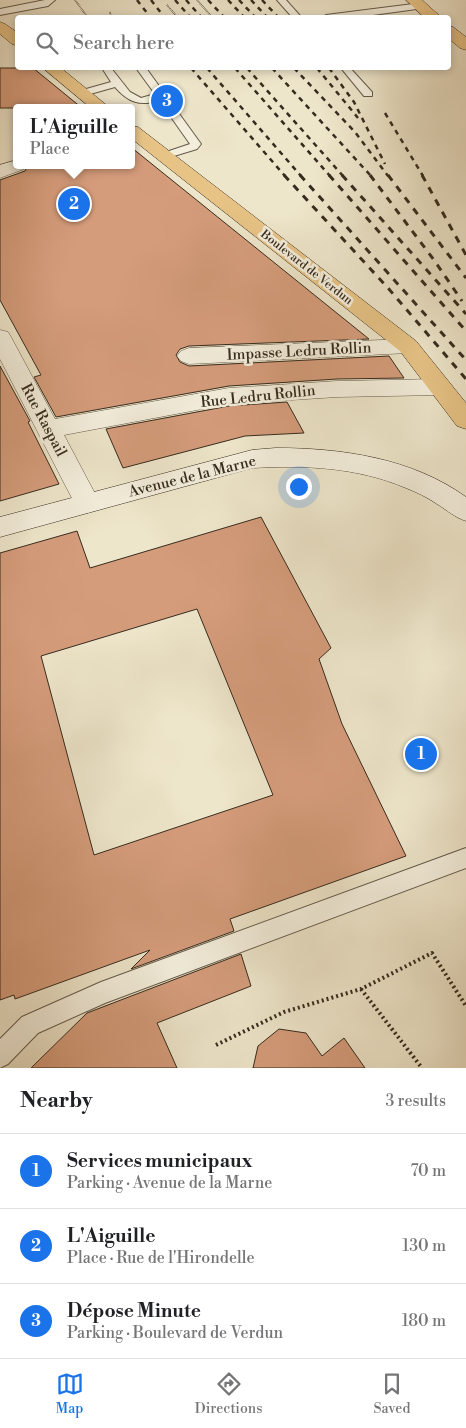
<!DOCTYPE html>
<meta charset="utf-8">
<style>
:root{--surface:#fff;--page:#f2f2f2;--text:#202124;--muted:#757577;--line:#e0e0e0;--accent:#1a73e8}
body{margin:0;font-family:"Libre Bodoni",serif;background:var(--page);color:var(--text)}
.you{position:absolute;left:298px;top:486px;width:18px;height:18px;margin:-12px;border:4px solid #fff;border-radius:50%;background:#1a73e8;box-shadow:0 0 0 8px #1a73e833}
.badge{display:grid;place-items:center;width:32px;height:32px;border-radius:50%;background:var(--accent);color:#fff;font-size:16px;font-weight:700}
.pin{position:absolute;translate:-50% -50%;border:2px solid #fff;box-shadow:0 1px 5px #0006}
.popup{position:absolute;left:13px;top:104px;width:122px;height:65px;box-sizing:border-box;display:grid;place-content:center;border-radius:5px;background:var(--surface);filter:drop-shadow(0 1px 4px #0005);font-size:16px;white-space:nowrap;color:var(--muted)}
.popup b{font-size:19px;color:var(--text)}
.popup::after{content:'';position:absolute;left:50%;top:100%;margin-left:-10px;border:10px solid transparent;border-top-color:var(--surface)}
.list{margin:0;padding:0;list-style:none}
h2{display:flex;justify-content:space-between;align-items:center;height:65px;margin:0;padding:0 20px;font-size:21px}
h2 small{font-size:16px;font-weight:400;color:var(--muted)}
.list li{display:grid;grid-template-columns:32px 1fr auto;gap:15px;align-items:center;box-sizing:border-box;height:75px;padding:0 20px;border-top:1px solid var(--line)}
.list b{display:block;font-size:19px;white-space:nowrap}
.list p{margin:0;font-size:16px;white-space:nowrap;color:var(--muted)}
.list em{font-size:16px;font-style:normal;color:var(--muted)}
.icon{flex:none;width:28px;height:28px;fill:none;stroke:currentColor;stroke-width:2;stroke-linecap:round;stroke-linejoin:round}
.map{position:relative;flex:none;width:466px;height:1068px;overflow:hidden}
.search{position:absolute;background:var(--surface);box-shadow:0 2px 8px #0003;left:15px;right:15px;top:15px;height:55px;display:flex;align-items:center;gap:12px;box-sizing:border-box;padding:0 18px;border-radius:5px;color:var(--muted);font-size:19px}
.sheet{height:290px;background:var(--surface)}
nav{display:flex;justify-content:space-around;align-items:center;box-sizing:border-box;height:70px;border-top:1px solid var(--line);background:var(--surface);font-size:14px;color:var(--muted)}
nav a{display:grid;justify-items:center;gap:2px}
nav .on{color:var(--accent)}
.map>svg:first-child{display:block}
</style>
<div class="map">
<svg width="466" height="1068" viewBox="0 0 466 1068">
<rect width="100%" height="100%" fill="#eee6cb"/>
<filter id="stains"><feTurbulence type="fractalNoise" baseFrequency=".004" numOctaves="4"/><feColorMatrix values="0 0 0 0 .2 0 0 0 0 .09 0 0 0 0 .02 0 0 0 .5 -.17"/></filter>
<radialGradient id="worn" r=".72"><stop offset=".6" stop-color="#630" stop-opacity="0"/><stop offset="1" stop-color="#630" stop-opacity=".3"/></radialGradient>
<!-- building -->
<g fill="#d59c7b" stroke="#362b1e" fill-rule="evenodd">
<path d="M0,68H33L82,108H0Z"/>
<path d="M132,148L369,339L189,346L180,349L176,355L180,362L189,366L389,356L404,378L337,379L229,386L56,417L34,377L41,375L0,300V180L25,171L28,165H132Z"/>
<path d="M0,366L30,421L28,422L59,484L0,501Z"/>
<path d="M287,402L304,433L245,436L123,468L106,429L229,406Z"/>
<path d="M261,517L331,648L319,659L342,724L406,856L230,919L234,931L131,969L150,950L15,999L14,995L0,1000V553L77,531L90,568ZM197,609L273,795L94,855L41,656Z"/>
<path d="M241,954L251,986L157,1023L177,1068H31L87,1013Z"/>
<path d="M279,1029L306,1033L322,1056L344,1038L365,1068H253L258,1046Z"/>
</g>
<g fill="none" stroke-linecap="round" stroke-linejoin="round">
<defs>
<g id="service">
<path d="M45,0H55L48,6L0,15V9Z"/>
<path d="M277,0H286L302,18H293Z"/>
<path d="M421,3L425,6L424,8L351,18H322L326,15Z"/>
<path d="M102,68H111L130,92L141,98L155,94L136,68H146L201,144L197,149L164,159L160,158L159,156L160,154L190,144L159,100C140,107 128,102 115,87L83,96L79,95V91L111,82Z"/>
<path d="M341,68H350L372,92V96H364Z"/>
<path d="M466,848V868L105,1003L38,1033L8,1064L0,1068V1039L22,1017L101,982Z"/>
</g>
<g id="minor">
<path d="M17,160V165H26L24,169L0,178V165Z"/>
<path d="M0,330L8,332L11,337L55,419L229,388L337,381L439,379L447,381L451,387L447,393L439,395L337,397L229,404L64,435L100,503L96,510L87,513L78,510L0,359Z"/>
<path d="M408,339L416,341L419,346L416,351L408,353L189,364L181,361L177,356L181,351L189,348Z"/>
</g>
<path id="secondary" d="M276,448C341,448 412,458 466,497V521C454,517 447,510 437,504C427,497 416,492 406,488C357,467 304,465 252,468L0,537V517L252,450Z"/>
<g id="primary">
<path d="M406,0H422L442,18H425Z"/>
<path d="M0,22L5,24L18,33V46L12,44L0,34Z"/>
<path d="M448,26L453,27L466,37V50L460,48L448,38Z"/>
<path d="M43,68H61L110,108H91Z"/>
<path d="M132,126L138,127L416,341L466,403V429L457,426L400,351L132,139Z"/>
</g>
</defs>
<!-- service casing -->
<use href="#service" stroke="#645a49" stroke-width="2"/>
<!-- minor casing -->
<use href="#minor" stroke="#645a49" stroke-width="1"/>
<!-- secondary casing -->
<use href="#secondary" stroke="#362b1e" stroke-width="1"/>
<!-- primary casing -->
<use href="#primary" stroke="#362b1e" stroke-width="1"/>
<!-- path-far1 -->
<g stroke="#362b1e" stroke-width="2" stroke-dasharray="0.5 1" stroke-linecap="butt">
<path d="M75,0L88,18"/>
<path d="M197,0L213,18"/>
<path d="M167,5L178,18"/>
<path d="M110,12L111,18"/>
</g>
<!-- path -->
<g stroke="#362b1e" stroke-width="4" stroke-dasharray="2 3" stroke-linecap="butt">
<path d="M361,989L422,1068"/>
<path d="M216,1045L284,1012L361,989L432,953L466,1006"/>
</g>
<!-- service -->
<use href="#service" fill="#f4efdd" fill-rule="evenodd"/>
<!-- minor -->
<use href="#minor" fill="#f4efdd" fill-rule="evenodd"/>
<!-- secondary -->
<use href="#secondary" fill="#f4efdd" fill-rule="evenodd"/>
<!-- primary -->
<use href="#primary" fill="#e7c386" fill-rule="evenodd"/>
<!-- rail-far1 -->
<g stroke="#362b1e" stroke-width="2.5" stroke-dasharray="5 5" stroke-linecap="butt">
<path d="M137,0L151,18"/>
<path d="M151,0L165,18"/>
<path d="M175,0L191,18"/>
<path d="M186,0L202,18"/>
<path d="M208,0L225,18"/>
<path d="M228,0L245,18"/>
<path d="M239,0L256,18"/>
<path d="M251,0L268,18"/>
<path d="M262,0L279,18"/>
<path d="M191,68L285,176"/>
<path d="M207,68L301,176"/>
<path d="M235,68L330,176"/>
<path d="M247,68L343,176"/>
<path d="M272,68L371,176"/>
<path d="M294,68L355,132L388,176"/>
<path d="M317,68L358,118"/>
<path d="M329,68L354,102L385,164"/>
<path d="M385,113L423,176"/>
</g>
<!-- rail -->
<g stroke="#362b1e" stroke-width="3" stroke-dasharray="7 7" stroke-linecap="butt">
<path d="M284,175L388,288L466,379"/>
<path d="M300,175L466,360"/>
<path d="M329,175L466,331"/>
<path d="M342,175L466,314"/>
<path d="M370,175L434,260L462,301"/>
<path d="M388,175L466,278"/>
<path d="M422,175L466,255"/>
</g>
</g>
<g text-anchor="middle" stroke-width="5" stroke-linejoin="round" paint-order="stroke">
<!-- far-street labels -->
<g font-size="12" fill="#362b1e" stroke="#f4efdd">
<text transform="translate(307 267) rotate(38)" y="4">Boulevard de Verdun</text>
</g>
<!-- street labels -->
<g font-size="15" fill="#362b1e" stroke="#f4efdd">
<text transform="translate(299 351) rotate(-3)" y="5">Impasse Ledru Rollin</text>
<text transform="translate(258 396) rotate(-6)" y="5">Rue Ledru Rollin</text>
<text transform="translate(44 420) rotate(62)" y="5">Rue Raspail</text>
<text transform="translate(192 476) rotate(-14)" y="5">Avenue de la Marne</text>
</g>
</g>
<rect width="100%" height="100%" filter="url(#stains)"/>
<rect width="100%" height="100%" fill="url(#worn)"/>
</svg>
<div class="you"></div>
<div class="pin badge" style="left:421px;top:754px">1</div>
<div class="pin badge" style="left:74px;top:204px">2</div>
<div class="popup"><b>L'Aiguille</b>Place</div>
<div class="pin badge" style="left:167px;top:101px">3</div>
<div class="search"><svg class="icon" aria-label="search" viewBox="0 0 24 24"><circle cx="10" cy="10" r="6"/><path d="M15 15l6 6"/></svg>Search here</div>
</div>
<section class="sheet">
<h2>Nearby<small>3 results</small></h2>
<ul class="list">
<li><span class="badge">1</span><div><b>Services municipaux</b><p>Parking · Avenue de la Marne</p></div><em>70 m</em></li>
<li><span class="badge">2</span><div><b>L'Aiguille</b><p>Place · Rue de l'Hirondelle</p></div><em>130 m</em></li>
<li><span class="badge">3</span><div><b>Dépose Minute</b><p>Parking · Boulevard de Verdun</p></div><em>180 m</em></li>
</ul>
</section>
<nav>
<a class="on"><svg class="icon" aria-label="map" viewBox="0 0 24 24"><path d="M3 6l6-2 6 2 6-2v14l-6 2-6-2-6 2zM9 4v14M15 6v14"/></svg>Map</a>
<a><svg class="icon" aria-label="directions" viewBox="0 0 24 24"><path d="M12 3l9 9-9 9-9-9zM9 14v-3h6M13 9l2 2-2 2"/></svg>Directions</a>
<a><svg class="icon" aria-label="saved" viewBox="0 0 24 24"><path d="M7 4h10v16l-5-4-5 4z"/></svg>Saved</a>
</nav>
